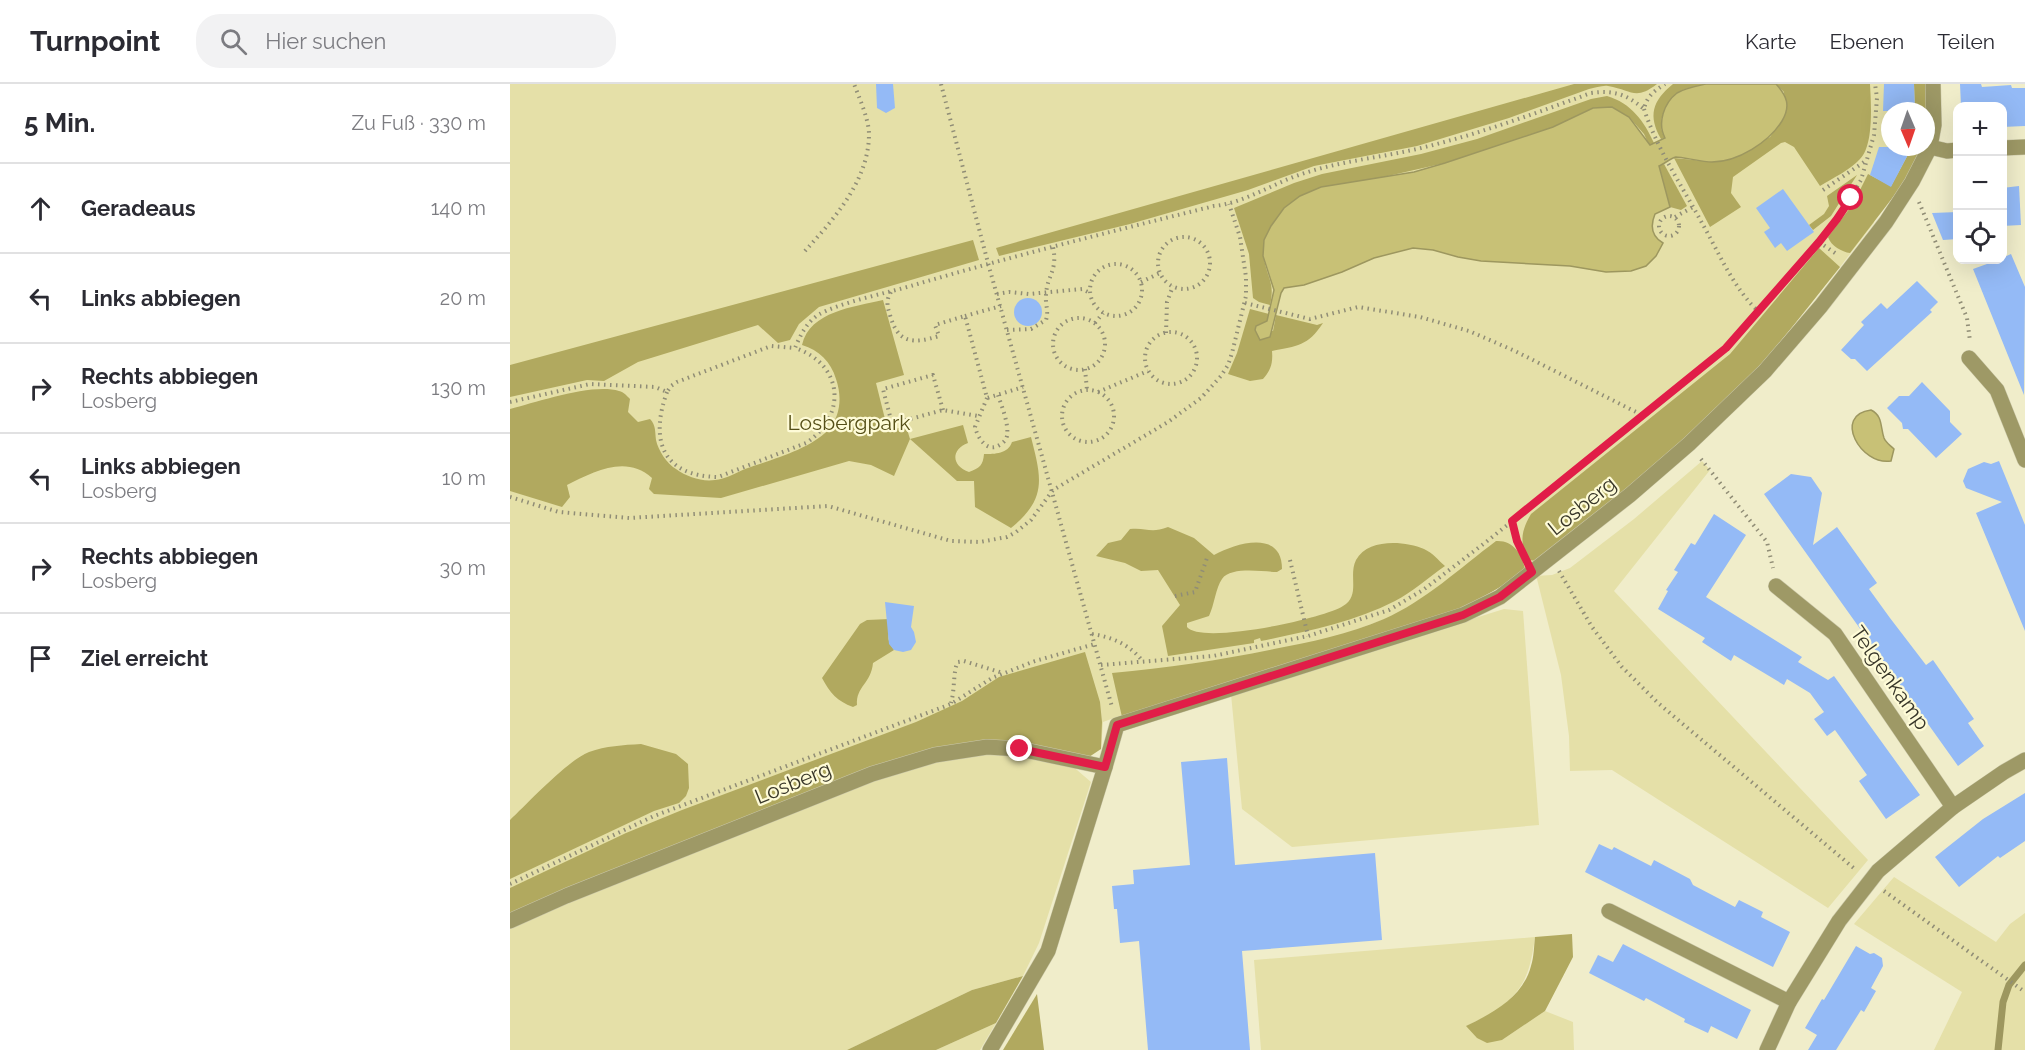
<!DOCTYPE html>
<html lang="de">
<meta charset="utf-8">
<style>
:root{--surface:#fff;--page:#f2f2f3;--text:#2b2b33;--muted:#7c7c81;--line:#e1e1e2}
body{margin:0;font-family:Raleway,sans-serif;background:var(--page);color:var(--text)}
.controls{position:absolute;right:18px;top:18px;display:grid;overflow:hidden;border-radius:12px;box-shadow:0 6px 24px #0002}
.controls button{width:54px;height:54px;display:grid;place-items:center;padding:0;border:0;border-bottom:2px solid var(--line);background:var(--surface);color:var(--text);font:30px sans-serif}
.compass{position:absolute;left:1371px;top:18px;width:54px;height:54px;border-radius:50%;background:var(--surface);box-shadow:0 6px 24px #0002;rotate:178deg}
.stop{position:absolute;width:18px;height:18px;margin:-14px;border:4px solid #e11d48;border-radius:50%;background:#fff}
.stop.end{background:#e11d48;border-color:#fff;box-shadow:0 2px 6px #0008}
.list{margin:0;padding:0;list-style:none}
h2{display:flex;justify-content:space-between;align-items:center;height:78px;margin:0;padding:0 24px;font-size:26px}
h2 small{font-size:20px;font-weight:400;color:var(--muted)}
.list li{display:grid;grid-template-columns:39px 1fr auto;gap:18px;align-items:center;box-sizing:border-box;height:90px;padding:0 24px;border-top:2px solid var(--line)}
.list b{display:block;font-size:22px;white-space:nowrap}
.list p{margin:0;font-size:20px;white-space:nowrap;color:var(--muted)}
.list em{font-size:20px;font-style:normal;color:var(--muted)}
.icon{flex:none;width:33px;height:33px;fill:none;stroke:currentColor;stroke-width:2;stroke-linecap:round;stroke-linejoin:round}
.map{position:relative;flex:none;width:1515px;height:966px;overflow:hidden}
header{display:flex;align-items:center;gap:36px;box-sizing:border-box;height:84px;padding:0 30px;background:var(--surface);border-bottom:2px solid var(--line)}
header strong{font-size:28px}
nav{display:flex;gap:33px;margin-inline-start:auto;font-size:21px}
.search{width:420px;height:54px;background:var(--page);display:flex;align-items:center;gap:15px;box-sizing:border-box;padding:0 21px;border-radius:24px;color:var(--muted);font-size:22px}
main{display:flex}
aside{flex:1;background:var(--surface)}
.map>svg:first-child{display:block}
</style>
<header>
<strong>Turnpoint</strong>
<div class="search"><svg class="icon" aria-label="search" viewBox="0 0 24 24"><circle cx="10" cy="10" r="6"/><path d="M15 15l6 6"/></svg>Hier suchen</div>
<nav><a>Karte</a><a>Ebenen</a><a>Teilen</a></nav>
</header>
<main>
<aside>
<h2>5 Min.<small>Zu Fuß · 330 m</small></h2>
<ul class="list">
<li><svg class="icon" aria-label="ahead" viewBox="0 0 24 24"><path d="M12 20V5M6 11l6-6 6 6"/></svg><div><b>Geradeaus</b></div><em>140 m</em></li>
<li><svg class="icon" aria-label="left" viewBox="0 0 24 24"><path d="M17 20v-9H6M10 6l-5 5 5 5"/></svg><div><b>Links abbiegen</b></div><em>20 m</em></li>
<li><svg class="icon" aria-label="right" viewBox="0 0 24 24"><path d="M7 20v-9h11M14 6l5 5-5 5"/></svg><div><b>Rechts abbiegen</b><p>Losberg</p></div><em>130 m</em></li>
<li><svg class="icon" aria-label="left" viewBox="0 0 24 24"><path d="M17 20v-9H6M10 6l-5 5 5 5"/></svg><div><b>Links abbiegen</b><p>Losberg</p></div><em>10 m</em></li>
<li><svg class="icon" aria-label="right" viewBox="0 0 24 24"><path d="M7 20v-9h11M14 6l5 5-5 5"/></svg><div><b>Rechts abbiegen</b><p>Losberg</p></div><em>30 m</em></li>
<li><svg class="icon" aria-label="arrive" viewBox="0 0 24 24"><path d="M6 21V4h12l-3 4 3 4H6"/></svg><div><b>Ziel erreicht</b></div></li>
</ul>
</aside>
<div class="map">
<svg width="1515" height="966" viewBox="0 0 1515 966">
<rect width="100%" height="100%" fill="#f0edca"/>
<!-- green -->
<g fill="#e5e0a8">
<path d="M0,0H1417L1416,27H1380V63L1364,139L1330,183L1274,252L1020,482L593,638L591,665L422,666L0,831Z"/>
<path d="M1192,377L1200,386L1104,507L1358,776L1318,824L1102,686L1060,687L1059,652L1051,591L1027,495L1025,492L1042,491L1060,484L1124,435Z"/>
<path d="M994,525L1013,527L1029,741L782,763L732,725L721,610Z"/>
<path d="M477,668L508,670L560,680L581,698L529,859L513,892L462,906L337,966H0V844L58,818L362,696L429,675Z"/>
<path d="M1384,793L1486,858L1500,840L1515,829V966H1424L1452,908L1344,840Z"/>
<path d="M1025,853C1020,890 1014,908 982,929C974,934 965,937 957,942L992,956L1035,927L1063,938L1064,966H751L744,876Z"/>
<path d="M486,939L470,966H426Z"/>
</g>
<!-- forest -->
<g fill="#b1a95f">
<path d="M1064,0H1147C1125,17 1122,6 1098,2C1093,1 1085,4 1079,5L999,34L907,62L804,82L738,106L620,140L489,172L486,164Z"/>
<path d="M1163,0H1196C1173,5 1140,26 1155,54L1151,55C1138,32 1142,17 1163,0Z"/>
<path d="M1266,0H1360C1361,19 1364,61 1350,75C1340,86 1323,94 1310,102L1284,63L1275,58L1271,59L1223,93L1221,109L1231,123L1200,143L1164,74L1204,78L1260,53L1275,31L1274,8Z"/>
<path d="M1404,0H1417L1419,13L1416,52V27H1405Z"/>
<path d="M1097,12C1121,19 1134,37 1144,59L1139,61L1134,50L1119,33L1102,23L1083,24L1043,43L935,79L790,112C771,127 749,148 754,175C758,196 765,199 760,221L749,218L743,214L739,170L724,124L784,99L812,90L911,70L967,55L1081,15Z"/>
<path d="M1402,63H1413L1390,104L1340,169C1332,168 1321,162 1318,153L1343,120L1358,90L1381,102Z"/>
<path d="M1154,80L1177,122L1171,126L1160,123L1149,82Z"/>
<path d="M1347,91L1321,132L1303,146L1299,141L1314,130L1319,122L1317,112Z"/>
<path d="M463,156L469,176L309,223L289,240L280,256L268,259L248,241L128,278L94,297L77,296L0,313V281Z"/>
<path d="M1309,164L1330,183C1300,220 1272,258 1240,292C1174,360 1100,419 1026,477L1019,476C1009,459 1011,447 1021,430L1220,270Z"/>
<path d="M373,216L394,291L366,299L378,347L396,342L400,355L453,341L458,359C440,366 442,382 459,388C470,384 473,381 474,370C485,370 498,370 502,358L521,353C531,393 538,414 501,444L465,423L464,397H447L400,355L384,392L361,381L339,377L211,414L144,410L139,405L142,394C116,370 83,388 57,401L60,413L52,423L0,407V325C28,318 82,299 109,307C114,308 117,312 120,315L118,328L128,338L140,335C146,341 145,348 146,356C148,366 157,380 166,385C177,393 192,398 205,396C215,395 226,389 235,385C260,376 299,366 318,346C331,332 332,312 326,295C321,278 309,266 292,261C300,227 344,223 373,216Z"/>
<path d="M740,225L759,230L757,237L746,242L745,246L763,247L766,231L807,241L813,239C798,262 787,262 762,267C763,279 761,286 753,295L740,297L718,290L727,269Z"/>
<path d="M658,443L684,454L704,471C726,459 772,445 772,485L767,488C754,488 721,482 712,495C706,503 704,522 699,532L677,539V543C691,561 813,535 833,522C851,511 838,492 846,476C858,454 895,457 914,465C923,469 928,476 935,482C918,494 902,508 885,517C844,538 795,548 751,557L750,554L744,556V559L658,572L652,542L670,521L648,486L631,487L615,479L586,472L598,459L611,456L620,445C636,443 640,450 658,443Z"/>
<path d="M986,457C1003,456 1012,470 1015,485L992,502L950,526L612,633L602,589C657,584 710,576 764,565C801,558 839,550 874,535C915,517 950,484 986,457Z"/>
<path d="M380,535L382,543C376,552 378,558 384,566L363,579C361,600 346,602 347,621L343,623C327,617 320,609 312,594L350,540L357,536Z"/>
<path d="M575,568L590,618L592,638L591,665L579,673L422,666L0,831V804L116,749L172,726L406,638L452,617L489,593Z"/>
<path d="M131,660L166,670L178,680L179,704L176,712L169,719L144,727L0,795V736C18,719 58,676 79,668C96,662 113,661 131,660Z"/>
<path d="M1062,850L1063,873L1035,927L992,956L977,959L967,954L956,942C983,929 1013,913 1021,882C1024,873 1024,862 1025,853Z"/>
<path d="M513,892L486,939L426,966H337L462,906Z"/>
<path d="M527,910L534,966H493Z"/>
</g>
<!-- water -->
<g fill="#c8c176" stroke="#9d975f" stroke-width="1.5">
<path d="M1196,0H1266C1277,12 1281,22 1272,37C1259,58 1228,78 1202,78C1193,78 1172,73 1166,73C1161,74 1154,80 1149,82L1160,123L1145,130C1140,142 1141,152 1153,159L1146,172L1136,182L1121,187L1096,188L1060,182L971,177L948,173L923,166L903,164L864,174L832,188L794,201L774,204L771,209L760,253L750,256L745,246L746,242L757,237L764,206L753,172L754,156L761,142L774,124L790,112L811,103L904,88L935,79L1043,43L1083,24L1102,23L1119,33L1140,61L1155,54C1147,39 1154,19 1167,9C1175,4 1187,2 1196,0Z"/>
<path d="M1361,326C1373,332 1370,342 1374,354C1376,359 1380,361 1384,365L1381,377C1351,382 1322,331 1361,326Z"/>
</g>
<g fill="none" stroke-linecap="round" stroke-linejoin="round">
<!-- stream -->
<path stroke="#9d975f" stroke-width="7" d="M1488,966L1493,918L1499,901L1515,881"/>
</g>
<!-- building -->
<g fill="#94baf6">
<path d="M366,0H383L385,24L376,29L367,24Z"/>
<path d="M1374,0H1404L1405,27H1373Z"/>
<path d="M1450,0H1471L1472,3L1501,1L1502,4H1515V42L1492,43V22H1451Z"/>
<path d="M1369,63H1402L1381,103L1360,91Z"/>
<path d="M1509,102L1511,141L1492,142V104Z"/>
<path d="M1273,105L1304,148L1277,167L1271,159L1265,164L1254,148L1260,144L1246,124Z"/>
<path d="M1448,128V155L1433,156L1422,129Z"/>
<path d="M1501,170L1515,203L1514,311L1463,185L1488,176H1492V174Z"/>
<path d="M1407,197L1428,218L1420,226L1422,228L1357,287L1345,275H1341L1331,266L1354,241L1351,238L1371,219L1377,225Z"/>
<circle cx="518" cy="228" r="14"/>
<path d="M1412,298L1440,327V338L1452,350L1426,374L1398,345H1393L1392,339L1377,324L1389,312H1399Z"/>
<path d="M1489,377L1515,441V547L1466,429L1492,418L1456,404L1453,397L1458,385L1474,378L1481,380Z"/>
<path d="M1281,390L1301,393L1312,409L1303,461L1327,443L1367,499L1359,505L1380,534L1416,581L1423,576L1464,635L1458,639L1474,662L1448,682L1254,410Z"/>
<path d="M1204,430L1236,451L1196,513L1292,573L1288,578L1318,596L1324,592L1410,711L1376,735L1349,697L1357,691L1325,646L1317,652L1304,635L1314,628L1300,609L1277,595L1274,601L1224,571L1221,577L1192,558L1195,554L1148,525L1158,507L1156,506L1168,488L1164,486L1181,459L1185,461Z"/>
<path d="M375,518L404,522L401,543L404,548L406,558L401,566L393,568L384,566L379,560Z"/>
<path d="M717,674L725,781L865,769L872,856L732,867L740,966H638L629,857L610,859L607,825H604L602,802L624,800L623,786L680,781L671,678Z"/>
<path d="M1515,709V757L1490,774L1488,772L1449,803L1425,773L1473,735Z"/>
<path d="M1089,760L1102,766L1104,763L1141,782L1144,776L1180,795L1183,801L1225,823L1229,816L1253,828L1251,833L1280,848L1263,883L1075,788Z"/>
<path d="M1113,860L1241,926L1227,955L1201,942L1198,949L1174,938L1175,935L1136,914L1134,917L1079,889L1088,871L1103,878Z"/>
<path d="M1346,862L1360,870L1364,869L1372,874L1373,882L1361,904L1366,907L1354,928L1351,926L1326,966H1298L1307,951L1295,944L1312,915L1314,916Z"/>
</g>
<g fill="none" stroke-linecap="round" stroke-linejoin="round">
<defs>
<g id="minor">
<path d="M1420,63L1437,67L1448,66"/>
<path d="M1492,64L1515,63"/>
<path d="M1459,274L1487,306L1515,376"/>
<path d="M1266,502L1325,550L1443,723"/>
<path d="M595,683L607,641L953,531L990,513L1120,411L1179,360L1255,287L1311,222L1376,138L1402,98L1420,63L1424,41L1423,0"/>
<path d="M1099,827L1279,918"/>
<path d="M0,837L56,812L362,690L425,671L477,663L510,665L595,683L538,867L480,966"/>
<path d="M1257,966L1279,918L1329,837L1368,787L1443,723L1494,688L1515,676"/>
</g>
</defs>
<!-- minor casing -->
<use href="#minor" stroke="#cbc8aa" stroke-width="16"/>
<!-- path -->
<g stroke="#908d76" stroke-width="4" stroke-dasharray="1.5 4.5" stroke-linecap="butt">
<path d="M431,0L478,179L602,623"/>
<path d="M1134,25C1147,65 1172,102 1192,139C1209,169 1224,205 1249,228"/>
<path d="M1313,106L1357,76"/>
<path d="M1409,118L1457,234L1460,257"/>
<circle cx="1159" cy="142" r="10"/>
<path d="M1165,133L1183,123"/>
<circle cx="674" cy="179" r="26"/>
<path d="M1309,158L1328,171"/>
<path d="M295,167C324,135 359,96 359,50C359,36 349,13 344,0"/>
<circle cx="606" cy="206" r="26"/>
<path d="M631,198L650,189"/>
<path d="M381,208C376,216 377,222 380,231C388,260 403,260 429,252L425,241L455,232L477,314L513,303"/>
<path d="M487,210L499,208L519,210L572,205L580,209"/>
<path d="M735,219L800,235L848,223L910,233L959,247L1005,267L1134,332"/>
<path d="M455,232L491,222"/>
<circle cx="569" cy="260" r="26"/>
<path d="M585,239L593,229"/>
<path d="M497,246L521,245L536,236C539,227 535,220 536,211C537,191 548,187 543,163"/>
<circle cx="661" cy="274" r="26"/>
<path d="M656,249L657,218L663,202"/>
<path d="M575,285L577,306"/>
<circle cx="578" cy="332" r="26"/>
<path d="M157,308C140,355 151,392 208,393L296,359C338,331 333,280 285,264"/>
<path d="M588,308L638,287"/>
<path d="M477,314L465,343C468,355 478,370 491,360C494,358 496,356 497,352C499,340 492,323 488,311"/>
<path d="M0,318L80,300L145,303L157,308L161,302L167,298L261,262L285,264C290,252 296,239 308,231C330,218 378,209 404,201C503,172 603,147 704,122C736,119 766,97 798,88C836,76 876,73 915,63C972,49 1026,29 1081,9C1104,6 1116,10 1134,25C1137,12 1144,7 1155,0"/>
<path d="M433,326L423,291L373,305L382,340L433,326L468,332"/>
<path d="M1191,375L1257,458L1263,484"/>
<path d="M0,413L49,428L119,434L318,422L441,457L470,458L497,453L506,448L521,436L543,406L658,338L691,314L711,292L718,281L722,269L736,212V193L730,153L719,120"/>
<path d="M1003,437L1007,457L1014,472"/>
<path d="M780,476L798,552"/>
<path d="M1049,487L1082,543L1112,583L1148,619L1346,786"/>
<path d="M665,512L685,508L697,474"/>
<path d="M582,550C602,553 621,561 633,578"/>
<path d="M591,581L703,572L798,552L879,526L913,506L976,458L1134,332L1216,265L1235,245L1327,136L1351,96L1364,51L1367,14L1365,0"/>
<path d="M441,619C445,606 443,585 448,578L454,577L493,589"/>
<path d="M0,800L144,732L441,620L482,594L525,577L585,560"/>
<path d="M1374,807L1515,908"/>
</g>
<!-- minor -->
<use href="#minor" stroke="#9e9966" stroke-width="15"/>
</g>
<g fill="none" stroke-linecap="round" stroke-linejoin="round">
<!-- route -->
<path stroke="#e11d48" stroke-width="8" d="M510,665L595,683L607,641L953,531L990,513L1022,488L1007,457L1002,437L1216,264L1309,158L1327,135L1341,114"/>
</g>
<g text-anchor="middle" stroke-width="4.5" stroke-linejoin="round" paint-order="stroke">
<!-- park labels -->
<g font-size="21" fill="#554f17" stroke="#fefbd7">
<text x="339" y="346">Losbergpark</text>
</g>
<!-- street labels -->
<g font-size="21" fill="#383629" stroke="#fefbd7">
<text transform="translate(1072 422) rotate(-39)" y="7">Losberg</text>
<text transform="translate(1380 594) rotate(55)" y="7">Telgenkamp</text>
<text transform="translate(283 699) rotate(-22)" y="7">Losberg</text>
</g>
</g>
</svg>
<div class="controls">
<button>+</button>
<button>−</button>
<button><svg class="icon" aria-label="locate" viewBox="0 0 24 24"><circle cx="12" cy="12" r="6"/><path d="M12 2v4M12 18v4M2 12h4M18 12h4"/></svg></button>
</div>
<svg class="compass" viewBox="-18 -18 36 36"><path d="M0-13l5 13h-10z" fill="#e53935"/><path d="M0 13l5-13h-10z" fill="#7c7c81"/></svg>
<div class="stop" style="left:1341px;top:114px"></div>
<div class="stop end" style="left:510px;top:665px"></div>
</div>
</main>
